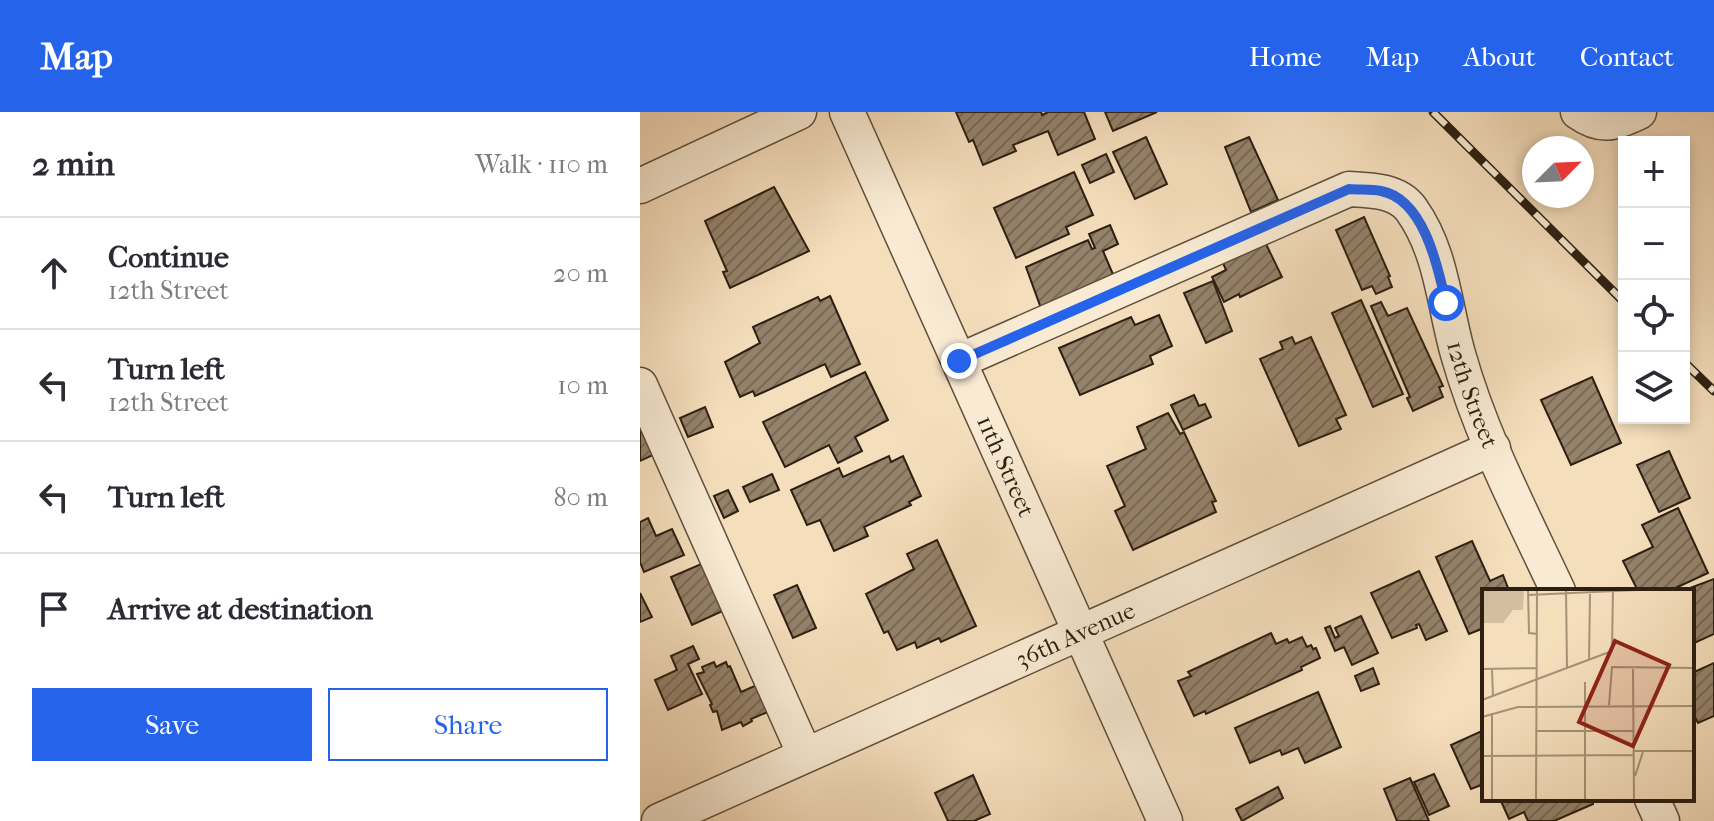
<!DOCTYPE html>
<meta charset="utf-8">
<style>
:root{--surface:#fff;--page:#f2f2f3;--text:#2b2b33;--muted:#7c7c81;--line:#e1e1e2;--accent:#2563eb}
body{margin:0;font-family:"IM FELL French Canon",serif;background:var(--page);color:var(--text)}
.controls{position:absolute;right:24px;top:24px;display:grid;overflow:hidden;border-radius:0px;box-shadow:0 4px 12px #0003}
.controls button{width:72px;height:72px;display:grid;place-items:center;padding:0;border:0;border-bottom:2px solid var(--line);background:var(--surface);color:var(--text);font:40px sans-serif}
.compass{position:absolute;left:882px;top:24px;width:72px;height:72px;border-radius:50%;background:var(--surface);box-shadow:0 4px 12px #0003;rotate:66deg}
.stop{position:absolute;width:24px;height:24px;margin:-18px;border:6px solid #2563eb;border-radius:50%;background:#fff}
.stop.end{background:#2563eb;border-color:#fff;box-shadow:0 2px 8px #0008}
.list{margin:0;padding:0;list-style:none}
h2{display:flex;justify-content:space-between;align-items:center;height:104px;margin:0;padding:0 32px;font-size:34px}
h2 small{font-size:26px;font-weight:400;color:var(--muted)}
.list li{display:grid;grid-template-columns:52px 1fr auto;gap:24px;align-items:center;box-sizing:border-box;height:112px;padding:0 32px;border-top:2px solid var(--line)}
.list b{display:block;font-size:30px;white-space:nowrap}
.list p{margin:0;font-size:26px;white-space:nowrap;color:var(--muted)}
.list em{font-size:26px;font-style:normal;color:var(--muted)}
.actions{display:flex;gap:16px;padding:24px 32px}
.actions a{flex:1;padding:18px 0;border:2px solid var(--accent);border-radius:0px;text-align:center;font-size:28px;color:var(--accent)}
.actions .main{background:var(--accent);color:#fff}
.icon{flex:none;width:44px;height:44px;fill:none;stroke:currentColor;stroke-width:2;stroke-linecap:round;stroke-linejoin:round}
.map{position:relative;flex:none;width:1074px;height:709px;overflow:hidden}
header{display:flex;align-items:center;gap:48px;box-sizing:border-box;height:112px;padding:0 40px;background:var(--accent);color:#fff}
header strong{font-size:38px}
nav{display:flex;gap:44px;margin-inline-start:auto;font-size:28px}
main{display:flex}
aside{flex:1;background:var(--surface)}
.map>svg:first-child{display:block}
</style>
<header>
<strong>Map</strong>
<nav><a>Home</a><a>Map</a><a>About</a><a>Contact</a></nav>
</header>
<main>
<aside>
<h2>2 min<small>Walk · 110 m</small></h2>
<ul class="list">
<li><svg class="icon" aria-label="ahead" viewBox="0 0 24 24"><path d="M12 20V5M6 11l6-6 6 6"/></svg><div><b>Continue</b><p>12th Street</p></div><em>20 m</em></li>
<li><svg class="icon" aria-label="left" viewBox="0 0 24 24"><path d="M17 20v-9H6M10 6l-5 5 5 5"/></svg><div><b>Turn left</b><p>12th Street</p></div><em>10 m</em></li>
<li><svg class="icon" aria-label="left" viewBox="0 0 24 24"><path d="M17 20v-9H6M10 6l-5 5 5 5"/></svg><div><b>Turn left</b></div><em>80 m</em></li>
<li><svg class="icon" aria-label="arrive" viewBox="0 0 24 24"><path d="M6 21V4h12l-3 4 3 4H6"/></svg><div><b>Arrive at destination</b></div></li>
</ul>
<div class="actions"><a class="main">Save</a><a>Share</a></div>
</aside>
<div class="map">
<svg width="1074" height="709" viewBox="0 0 1074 709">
<defs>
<pattern id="building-hatch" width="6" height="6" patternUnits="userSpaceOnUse" patternTransform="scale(2)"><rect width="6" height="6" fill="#95826a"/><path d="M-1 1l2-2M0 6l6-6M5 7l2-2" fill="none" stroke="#7a6a56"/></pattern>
</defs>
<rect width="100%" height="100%" fill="#f5debc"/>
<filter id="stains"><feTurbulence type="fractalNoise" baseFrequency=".0025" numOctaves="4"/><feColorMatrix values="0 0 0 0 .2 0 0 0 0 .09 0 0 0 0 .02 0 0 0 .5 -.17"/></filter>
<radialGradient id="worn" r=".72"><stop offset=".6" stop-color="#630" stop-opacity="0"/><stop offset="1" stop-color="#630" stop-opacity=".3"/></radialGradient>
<!-- building -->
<g fill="url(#building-hatch)" stroke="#2d1f11" stroke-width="2">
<path d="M316,0H401L402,3L408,0H444L455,27L418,43L408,19L373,33L376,39L343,53L333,28L329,30Z"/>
<path d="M465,0H517L473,19Z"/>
<path d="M506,25L527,72L495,87L473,40Z"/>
<path d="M609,25L638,88L611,100L585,35Z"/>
<path d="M466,42L474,60L450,71L442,53Z"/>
<path d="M434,60L453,103L426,115L429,122L376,146L354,96Z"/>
<path d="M134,75L169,139L90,176L83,160L87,159L65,109Z"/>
<path d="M724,105L750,164L748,165L752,175L736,182L732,174L722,178L696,118Z"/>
<path d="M470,113L478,132L463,139L475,167L402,199L386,155L448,128L452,137L455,136L449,122Z"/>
<path d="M625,130L642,165L600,185L599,182L584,190L572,165L586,158L583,151Z"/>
<path d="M573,169L592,219L566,231L544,181Z"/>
<path d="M190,184L220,252L191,265L185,252L115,284L113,279L100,285L85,250L120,231L113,215L178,185L180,189Z"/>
<path d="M721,188L763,282L733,295L692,201Z"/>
<path d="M741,190L748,204L767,196L803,274L799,275L803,285L773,299L767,286L770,285L731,194Z"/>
<path d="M519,203L532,234L510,244L513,252L440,283L419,236L491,205L495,213Z"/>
<path d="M652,225L655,232L671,225L706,303L696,307L701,317L659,334L620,247L643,237L640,230Z"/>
<path d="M225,260L248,308L215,325L222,339L198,351L189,333L145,355L123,310Z"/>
<path d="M952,265L981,331L931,353L901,288Z"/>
<path d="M554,283L559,294L565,292L571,305L543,318L531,293Z"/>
<path d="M65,295L73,315L48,325L40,306Z"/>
<path d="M528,301L540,322L544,320L576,389L572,390L576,400L493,438L475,399L485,394L467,354L506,337L497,315Z"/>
<path d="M0,314L15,342L0,349Z"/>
<path d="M1029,339L1050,386L1019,400L997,353Z"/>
<path d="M249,344L251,350L263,344L281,384L269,390L271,393L224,415L228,424L194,439L180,408L167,413L151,378L199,356L203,365Z"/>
<path d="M132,362L139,378L110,390L103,375Z"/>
<path d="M88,378L98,399L84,406L74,384Z"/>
<path d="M1038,396L1068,461L1029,479H998L983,449L1013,435L1002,413Z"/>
<path d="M8,406L16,424L32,417L44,443L4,460L0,450V410Z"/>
<path d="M297,428L336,514L301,530L299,526L277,536L275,530L257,538L248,519L244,521L226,482L274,457L267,442Z"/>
<path d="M832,429L850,469L863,463L868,476L865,479H844V516L829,522L796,445Z"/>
<path d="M66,450L87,497L52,513L31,465Z"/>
<path d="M779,459L807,519L786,528L779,512L776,513L777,516L752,526L731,481Z"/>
<path d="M1074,467V522L1052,532V479H1042Z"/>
<path d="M157,473L176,516L153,526L134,483Z"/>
<path d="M0,481L12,505L0,510Z"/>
<path d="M721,504L738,541L712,553L704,535L695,539L685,516L690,514L695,526L699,524L695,516Z"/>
<path d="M631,521L636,532L647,527L649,531L662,525L667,535L671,533L673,537L676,536L680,546L661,555L662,558L566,602L565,599L554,604L538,569L551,564L548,560Z"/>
<path d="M53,534L59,547L48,552L62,582L28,598L15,568L37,558L31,544Z"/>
<path d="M74,550L76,555L86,550L88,555L90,554L101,580L117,573L130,599L111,607L112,609L103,614L101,610L82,618L77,599L73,600L70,593L72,592L57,562L64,560L62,555Z"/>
<path d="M1074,551V604L1058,611L1052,599V561Z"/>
<path d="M733,556L739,572L721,579L715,564Z"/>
<path d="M678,580L701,635L665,651L658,636L642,643L640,638L610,651L595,616Z"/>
<path d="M844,618V672L831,677L811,633Z"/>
<path d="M794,662L809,694L789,703L774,670Z"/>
<path d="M333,663L350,702L334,709H308L295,681Z"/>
<path d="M770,666L789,709H757L744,677Z"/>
<path d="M638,675L643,686L602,709L596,697Z"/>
<path d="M860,687H953V692L914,709H888L884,700L869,707Z"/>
</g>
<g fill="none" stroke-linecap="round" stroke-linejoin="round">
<defs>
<g id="minor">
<path id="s1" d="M207,0L525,709"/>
<path d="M938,0C962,17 974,11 999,0"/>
<path d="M0,74L159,0"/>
<path id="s2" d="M319,249L709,77C730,78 757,78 771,97C802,140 804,193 818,242C841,324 882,402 918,479"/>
<path d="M0,273L165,643"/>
<path d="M1012,687L1022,709"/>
<path id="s3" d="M19,709L853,336"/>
</g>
</defs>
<!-- minor casing -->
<use href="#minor" stroke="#5f4f3c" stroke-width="37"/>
<!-- minor -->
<use href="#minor" stroke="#f8ead3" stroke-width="34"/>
<defs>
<g id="rail">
<path d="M793,0L984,190"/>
<path d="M1044,250L1074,279"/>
</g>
</defs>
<!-- rail casing -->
<use href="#rail" stroke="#2d1f11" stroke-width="9"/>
<!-- rail -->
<use href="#rail" stroke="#f8ead3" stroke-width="6" stroke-dasharray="18" stroke-linecap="butt"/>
</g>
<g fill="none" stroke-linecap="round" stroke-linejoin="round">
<!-- route -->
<path stroke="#2563eb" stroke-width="10" d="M319,249L709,77C719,78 731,77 741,79C784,87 798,155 806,191"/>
</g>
<g text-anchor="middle" stroke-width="8" stroke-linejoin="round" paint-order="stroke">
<!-- street labels -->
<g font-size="24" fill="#2d1f11" stroke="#f8ead3">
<text dy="8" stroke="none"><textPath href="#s2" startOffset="690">12th Street</textPath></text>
<text dy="8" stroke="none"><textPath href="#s1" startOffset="388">11th Street</textPath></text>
<text dy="8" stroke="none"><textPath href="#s3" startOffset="456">36th Avenue</textPath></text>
</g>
</g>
<!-- overview -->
<g transform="translate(842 477)">
<rect width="212" height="212" fill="#f5debc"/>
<path d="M0,0H42L41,21H31L21,34H0Z" fill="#d3be9f"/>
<path fill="none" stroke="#a59278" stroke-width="2" d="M46,0L47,44L56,45M84,0L85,79M46,6L177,0M107,71L108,5M0,80L55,79M151,80L152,212M10,81L11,107M103,93V212M0,111L130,62L131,0M127,116L130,78L212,79M0,128L36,118L212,117M54,142H151M151,162H212M0,167L151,166M153,187L161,163M10,212V124M54,212L55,0"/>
<path fill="#8f2418" fill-opacity="0.15" stroke="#8f2418" stroke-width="4" d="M133,52L187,76L151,157L97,133Z"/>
<rect width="212" height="212" fill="none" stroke="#2d1f11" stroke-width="4"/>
</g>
<rect width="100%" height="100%" filter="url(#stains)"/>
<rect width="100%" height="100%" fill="url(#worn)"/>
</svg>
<div class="controls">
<button>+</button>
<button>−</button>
<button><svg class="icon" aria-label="locate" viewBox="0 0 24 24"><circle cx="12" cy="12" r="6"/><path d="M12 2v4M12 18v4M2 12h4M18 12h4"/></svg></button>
<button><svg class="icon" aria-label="layers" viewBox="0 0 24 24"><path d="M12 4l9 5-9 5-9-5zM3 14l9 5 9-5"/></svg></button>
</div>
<svg class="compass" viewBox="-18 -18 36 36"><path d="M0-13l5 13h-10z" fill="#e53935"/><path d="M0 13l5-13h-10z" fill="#7c7c81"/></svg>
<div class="stop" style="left:806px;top:191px"></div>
<div class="stop end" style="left:319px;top:249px"></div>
</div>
</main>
